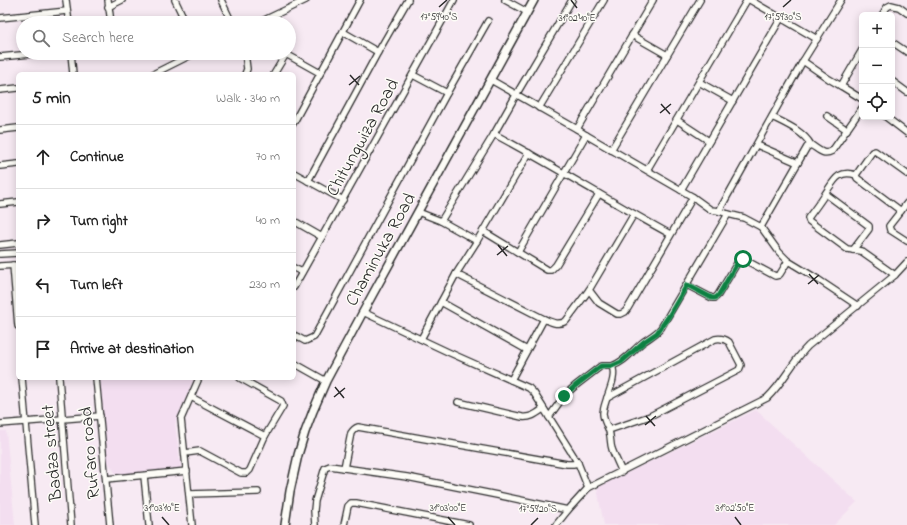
<!DOCTYPE html>
<meta charset="utf-8">
<style>
:root{--surface:#fff;--page:#f2f2f2;--text:#222;--muted:#767676;--line:#e0e0e0}
body{margin:0;font-family:"Indie Flower",sans-serif;background:var(--page);color:var(--text)}
.controls{position:absolute;right:12px;top:12px;display:grid;overflow:hidden;border-radius:6px;box-shadow:0 2px 10px #0003}
.controls button{width:36px;height:36px;display:grid;place-items:center;padding:0;border:0;border-bottom:1px solid var(--line);background:var(--surface);color:var(--text);font:20px sans-serif}
.stop{position:absolute;width:12px;height:12px;margin:-9px;border:3px solid #0b8043;border-radius:50%;background:#fff}
.stop.end{background:#0b8043;border-color:#fff;box-shadow:0 1px 4px #0008}
.list{margin:0;padding:0;list-style:none}
h2{display:flex;justify-content:space-between;align-items:center;height:52px;margin:0;padding:0 16px;font-size:17px}
h2 small{font-size:13px;font-weight:400;color:var(--muted)}
.list li{display:grid;grid-template-columns:26px 1fr auto;gap:12px;align-items:center;box-sizing:border-box;height:64px;padding:0 16px;border-top:1px solid var(--line)}
.list b{display:block;font-size:15px;white-space:nowrap}
.list em{font-size:13px;font-style:normal;color:var(--muted)}
.icon{flex:none;width:22px;height:22px;fill:none;stroke:currentColor;stroke-width:2;stroke-linecap:round;stroke-linejoin:round}
.map{position:relative;flex:none;width:907px;height:525px;overflow:hidden}
.search{position:absolute;background:var(--surface);box-shadow:0 2px 10px #0003;left:16px;top:16px;width:280px;height:44px;display:flex;align-items:center;gap:10px;box-sizing:border-box;padding:0 14px;border-radius:22px;color:var(--muted);font-size:15px}
.panel{position:absolute;background:var(--surface);box-shadow:0 2px 10px #0003;left:16px;top:72px;width:280px;height:308px;border-radius:6px}
.map>svg:first-child{display:block}
</style>
<div class="map">
<svg width="907" height="525" viewBox="0 0 907 525">
<rect width="100%" height="100%" fill="#f7eaf3"/>
<filter id="ink" filterUnits="userSpaceOnUse"><feTurbulence type="fractalNoise" baseFrequency=".025" numOctaves="2"/><feDisplacementMap in="SourceGraphic" scale="8" xChannelSelector="R" yChannelSelector="G"/><feConvolveMatrix kernelMatrix="1 2 1 2 8 2 1 2 1" color-interpolation-filters="sRGB"/></filter>
<g filter="url(#ink)">
<!-- built -->
<g fill="#f3def0">
<path d="M100,378H194L175,424L181,469L117,475L106,459Z"/>
<path d="M756,410L857,502L834,525H604L597,488Z"/>
<path d="M0,431H6L15,525H0Z"/>
</g>
<g fill="none" stroke-linecap="round" stroke-linejoin="round">
<defs>
<g id="minor">
<path d="M66,0L69,23"/>
<path d="M108,0L111,23"/>
<path d="M175,0L186,23"/>
<path d="M221,0L232,23"/>
<path d="M505,0L527,12"/>
<path d="M750,0L817,39"/>
<path d="M108,7L122,0"/>
<path d="M882,15L887,7L891,5L899,7L907,13"/>
<path d="M0,18L67,11"/>
<path d="M169,23L183,16"/>
<path d="M258,23L306,0"/>
<path d="M343,32L378,52"/>
<path d="M632,35L667,55"/>
<path d="M892,42L907,52"/>
<path d="M71,53L73,74"/>
<path d="M245,53L247,69L245,74"/>
<path d="M0,57L41,53"/>
<path d="M803,61L829,79L841,86L862,99"/>
<path d="M153,74L195,53"/>
<path d="M274,74L286,54L320,73"/>
<path d="M413,75L447,93"/>
<path d="M491,80L577,129L586,135L693,197L711,210L719,211L728,214L744,218L761,227L779,252L788,261L816,278L858,306"/>
<path d="M892,81L907,92"/>
<path d="M699,82L733,101"/>
<path d="M841,86L862,50"/>
<path d="M0,90L18,88"/>
<path d="M539,108L604,0"/>
<path d="M827,116L847,130"/>
<path d="M772,117C786,124 803,131 811,145"/>
<path d="M886,117L907,133"/>
<path d="M677,120L709,141"/>
<path d="M294,122L360,0"/>
<path d="M577,129L653,0"/>
<path d="M0,130L18,128"/>
<path d="M494,134C554,166 611,202 670,234"/>
<path d="M757,145L798,163"/>
<path d="M611,150L700,0"/>
<path d="M529,153L477,241L441,221L494,134L516,95L572,0"/>
<path d="M0,166L18,164"/>
<path d="M647,170L747,0"/>
<path d="M294,173L343,200"/>
<path d="M856,175C838,169 834,181 825,194C820,202 814,210 808,218L809,221L847,249L861,251L895,275"/>
<path d="M308,181L378,52L408,0"/>
<path d="M681,190L781,18"/>
<path d="M826,194L869,226V229L853,250"/>
<path d="M907,203L889,226L890,230L907,241"/>
<path d="M0,204L18,202"/>
<path d="M719,211L803,61L841,0"/>
<path d="M901,211L857,178L856,175L872,152L875,151L907,174"/>
<path d="M418,212L441,221"/>
<path d="M634,214L589,290L599,303L617,314H621L625,312L628,308L693,197"/>
<path d="M294,221L322,237"/>
<path d="M761,227L807,147L811,145C818,149 823,156 832,151L862,108"/>
<path d="M483,231L547,270H551L556,265L599,194"/>
<path d="M0,245L18,243"/>
<path d="M518,252L586,135"/>
<path d="M0,254L18,253"/>
<path d="M13,265L18,326"/>
<path d="M0,266L18,265"/>
<path d="M294,268L302,272"/>
<path d="M456,274L544,319C551,322 558,326 566,321L589,290"/>
<path d="M687,285L712,298H715L718,295L739,260L743,259L745,260L775,276L779,275L780,274L788,261"/>
<path d="M294,287L454,0"/>
<path d="M441,302L527,350"/>
<path d="M363,312L448,352L529,388L534,393L578,463L588,488L767,398C784,382 792,362 808,346L895,275L907,262"/>
<path d="M294,335L305,341L314,337L447,93L488,21"/>
<path d="M421,339L456,274L477,241"/>
<path d="M294,363L326,381"/>
<path d="M612,366C625,362 633,350 643,342C650,337 656,334 661,328L728,214"/>
<path d="M22,378L35,525"/>
<path d="M59,378L71,525"/>
<path d="M96,378L110,525"/>
<path d="M511,380L544,319"/>
<path d="M191,397L265,436"/>
<path d="M607,398L715,339C720,338 725,339 729,342L741,365L739,370L650,416L609,430"/>
<path d="M458,402L522,417C531,418 536,414 543,409"/>
<path d="M549,417L564,396L575,386L601,366H612C618,379 604,399 603,413C603,420 607,425 609,431C611,437 610,443 612,449C615,457 619,465 622,472"/>
<path d="M0,424L100,416"/>
<path d="M185,453L200,451L241,473H247L250,470L265,436L283,406L281,401L240,378"/>
<path d="M344,468L351,433C353,430 355,428 358,427L567,464H573L578,463"/>
<path d="M144,476L149,525"/>
<path d="M106,479L187,471"/>
<path d="M189,494L258,492"/>
<path d="M192,525L181,419L199,378"/>
<path d="M315,525L314,510L315,501L324,471L325,468L330,466L407,477L497,495L568,510L588,488"/>
<path d="M344,525L348,506L351,503H356L469,525"/>
<path d="M556,525L568,510"/>
</g>
<path id="major" d="M285,525L290,491L298,455L305,432L313,411L326,381L363,312L534,0"/>
</defs>
<!-- minor casing -->
<use href="#minor" stroke="#2b2b2b" stroke-width="8"/>
<!-- major casing -->
<use href="#major" stroke="#2b2b2b" stroke-width="10"/>
<!-- minor -->
<use href="#minor" stroke="#fdfcf7" stroke-width="5.5"/>
<!-- major -->
<use href="#major" stroke="#fdfcf7" stroke-width="7"/>
</g>
</g>
<g fill="none" stroke-linecap="round" stroke-linejoin="round" filter="url(#ink)">
<!-- route -->
<path stroke="#0b8043" stroke-width="5" d="M564,396L575,386L601,366H612L621,362L645,341L657,333L669,316L687,285L712,298H715L718,296L738,262L739,260L743,259"/>
</g>
<!-- ticks -->
<path fill="none" stroke="#2b2b2b" stroke-width="1.5" d="M571,0L577,8M439,7L447,0M783,7L791,0M350,75L359,85M349,85L360,76M661,104L670,114M660,113L671,104M498,245L507,256M497,255L508,246M809,274L818,284M808,284L819,275M335,387L344,398M334,397L345,388M646,416L655,426M645,425L656,416M162,517L169,525M448,517L455,525M735,517L741,525M531,525L538,518"/>
<g text-anchor="middle" stroke-width="3" stroke-linejoin="round" paint-order="stroke">
<!-- street labels -->
<g font-size="18" fill="#2b2b2b" stroke="#fdfcf7">
<text transform="translate(362 137) rotate(-61)" y="6">Chitungwiza Road</text>
<text transform="translate(380 249) rotate(-61)" y="6">Chaminuka Road</text>
<text transform="translate(51 453) rotate(-95)" y="6">Badza street</text>
<text transform="translate(89 453) rotate(-95)" y="6">Rufaro road</text>
</g>
</g>
<g font-size="10" text-anchor="middle" fill="#2b2b2b" stroke="#fdfcf7" stroke-width="3" stroke-linejoin="round" paint-order="stroke">
<text x="439" y="20">17°59'40"S</text>
<text x="783" y="20">17°59'30"S</text>
<text x="577" y="21">31°02'40"E</text>
<text x="162" y="511">31°03'10"E</text>
<text x="448" y="511">31°03'00"E</text>
<text x="735" y="511">31°02'50"E</text>
<text x="538" y="512">17°59'20"S</text>
</g>
</svg>
<div class="controls">
<button>+</button>
<button>−</button>
<button><svg class="icon" aria-label="locate" viewBox="0 0 24 24"><circle cx="12" cy="12" r="6"/><path d="M12 2v4M12 18v4M2 12h4M18 12h4"/></svg></button>
</div>
<div class="stop" style="left:743px;top:259px"></div>
<div class="stop end" style="left:564px;top:396px"></div>
<div class="search"><svg class="icon" aria-label="search" viewBox="0 0 24 24"><circle cx="10" cy="10" r="6"/><path d="M15 15l6 6"/></svg>Search here</div>
<section class="panel">
<h2>5 min<small>Walk · 340 m</small></h2>
<ul class="list">
<li><svg class="icon" aria-label="ahead" viewBox="0 0 24 24"><path d="M12 20V5M6 11l6-6 6 6"/></svg><div><b>Continue</b></div><em>70 m</em></li>
<li><svg class="icon" aria-label="right" viewBox="0 0 24 24"><path d="M7 20v-9h11M14 6l5 5-5 5"/></svg><div><b>Turn right</b></div><em>40 m</em></li>
<li><svg class="icon" aria-label="left" viewBox="0 0 24 24"><path d="M17 20v-9H6M10 6l-5 5 5 5"/></svg><div><b>Turn left</b></div><em>230 m</em></li>
<li><svg class="icon" aria-label="arrive" viewBox="0 0 24 24"><path d="M6 21V4h12l-3 4 3 4H6"/></svg><div><b>Arrive at destination</b></div></li>
</ul>
</section>
</div>
